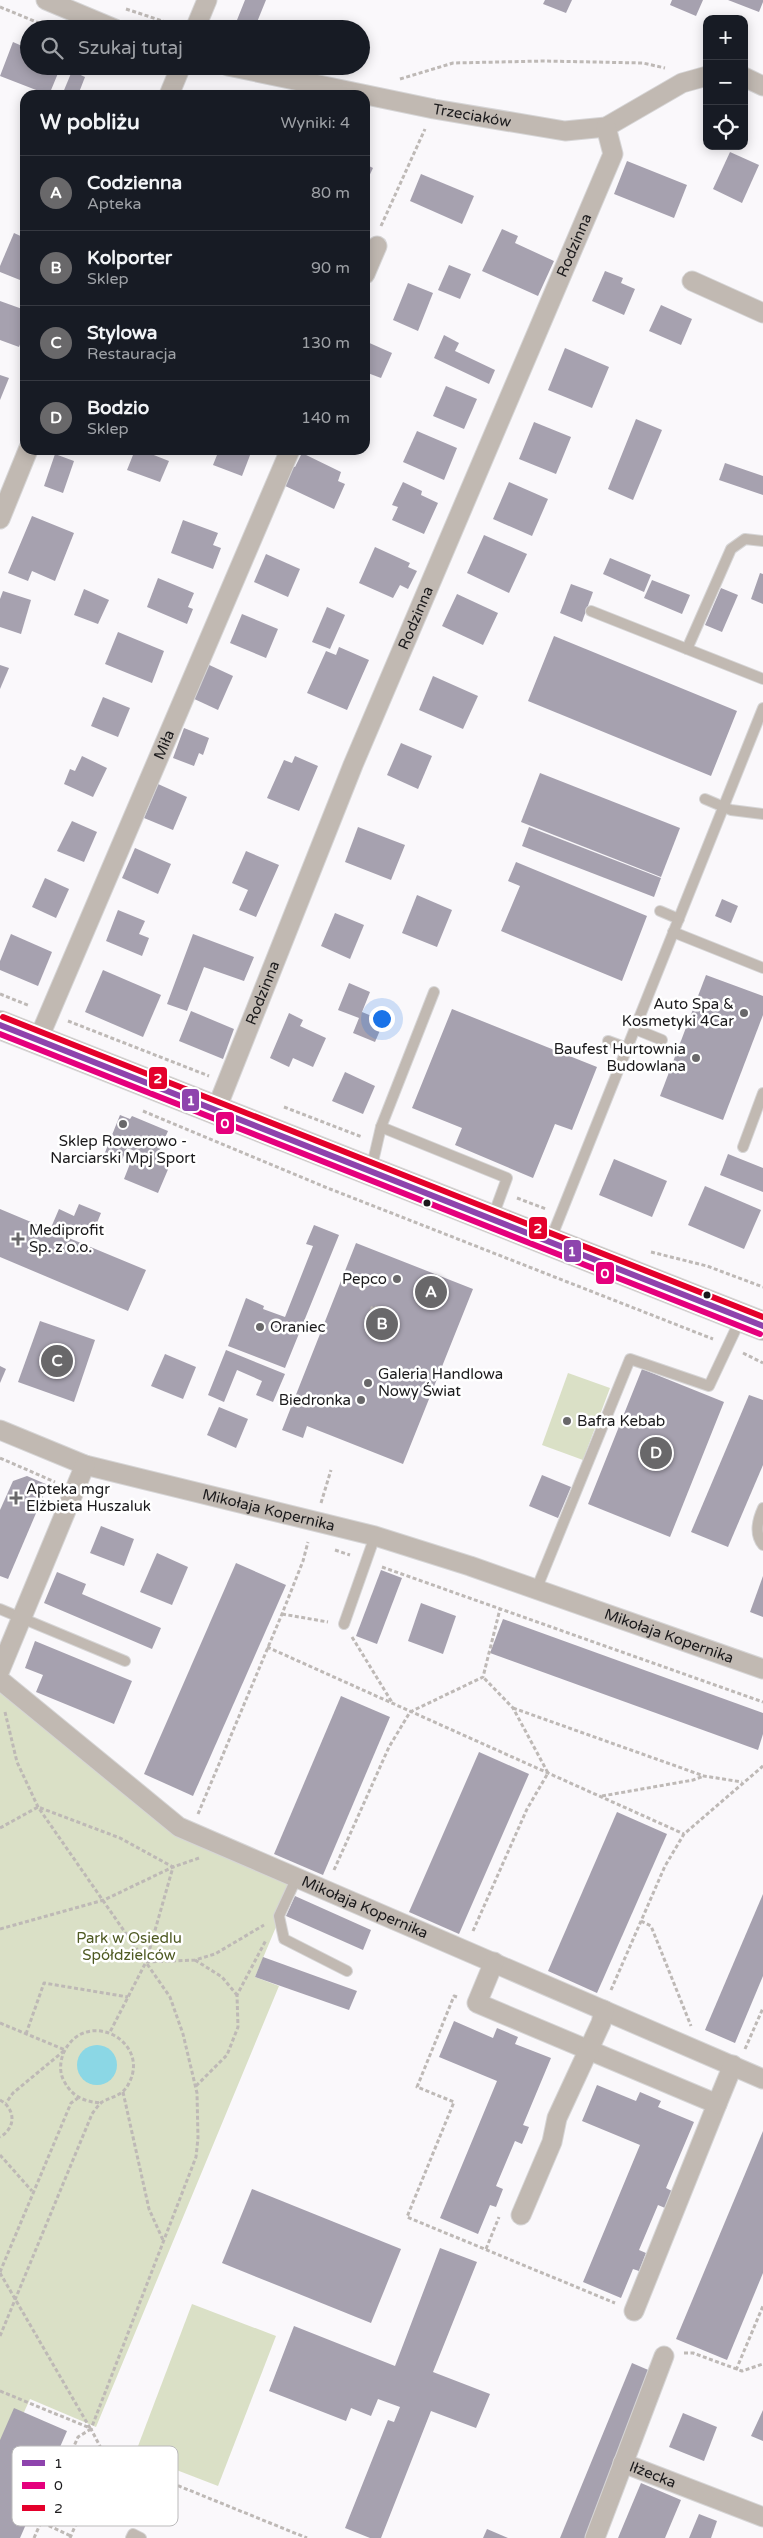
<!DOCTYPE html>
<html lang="pl">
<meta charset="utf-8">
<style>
:root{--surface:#171b24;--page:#242831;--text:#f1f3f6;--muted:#9ea1a6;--line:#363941;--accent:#69686a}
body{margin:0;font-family:"Varela Round",sans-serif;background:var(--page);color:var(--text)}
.controls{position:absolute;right:15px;top:15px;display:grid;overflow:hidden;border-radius:10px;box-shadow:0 2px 12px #0003}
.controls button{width:45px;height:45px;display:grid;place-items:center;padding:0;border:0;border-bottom:1px solid var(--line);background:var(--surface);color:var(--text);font:25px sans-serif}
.you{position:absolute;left:381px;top:1018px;width:18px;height:18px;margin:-12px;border:4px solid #fff;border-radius:50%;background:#1a73e8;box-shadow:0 0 0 8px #1a73e833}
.badge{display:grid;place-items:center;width:32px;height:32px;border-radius:50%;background:var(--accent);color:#fff;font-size:16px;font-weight:700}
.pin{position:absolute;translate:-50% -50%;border:2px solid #fff;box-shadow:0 1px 5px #0006}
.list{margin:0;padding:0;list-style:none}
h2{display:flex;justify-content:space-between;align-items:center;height:65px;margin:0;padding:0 20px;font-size:21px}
h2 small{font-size:16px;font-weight:400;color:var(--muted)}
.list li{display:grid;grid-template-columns:32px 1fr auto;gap:15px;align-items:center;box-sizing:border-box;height:75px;padding:0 20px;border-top:1px solid var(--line)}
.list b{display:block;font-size:19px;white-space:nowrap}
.list p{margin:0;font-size:16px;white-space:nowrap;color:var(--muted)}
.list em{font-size:16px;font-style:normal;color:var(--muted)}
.icon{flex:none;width:28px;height:28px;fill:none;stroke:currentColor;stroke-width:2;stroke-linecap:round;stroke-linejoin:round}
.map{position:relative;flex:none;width:763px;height:2538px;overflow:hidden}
.search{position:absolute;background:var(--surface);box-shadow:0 2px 12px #0003;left:20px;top:20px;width:350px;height:55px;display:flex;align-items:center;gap:12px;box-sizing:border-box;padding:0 18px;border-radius:28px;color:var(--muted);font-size:19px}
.panel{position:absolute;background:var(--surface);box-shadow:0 2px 12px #0003;left:20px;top:90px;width:350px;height:365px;border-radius:15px}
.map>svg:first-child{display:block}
</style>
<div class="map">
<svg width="763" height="2538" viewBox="0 0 763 2538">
<rect width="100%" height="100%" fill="#faf8fb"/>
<!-- green -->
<g fill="#dae0c6">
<path d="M568,1373L610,1388L583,1460L542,1445Z"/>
<path d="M0,1680L179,1826L297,1877L255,1977L279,1986L96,2427L30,2399L0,2465Z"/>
<path d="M192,2304L276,2336L218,2486L135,2454Z"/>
</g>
<!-- water -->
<circle fill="#8bd7e5" cx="97" cy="2065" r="20"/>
<!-- building -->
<g fill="#a6a1af">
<path d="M245,0H266L255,27L237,20Z"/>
<path d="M545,0H572L566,13L543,4Z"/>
<path d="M672,0H703L696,16L670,5Z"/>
<path d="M728,0H763V2L759,12Z"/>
<path d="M13,42L29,49V66H61L49,95L0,76Z"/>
<path d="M72,71L85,77L78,95H62Z"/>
<path d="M730,152L759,165L742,203L713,189Z"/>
<path d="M627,161L687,185L674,218L614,194Z"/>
<path d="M365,164L373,168L365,185Z"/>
<path d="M421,174L474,196L462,224L410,201Z"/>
<path d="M502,229L518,236L515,243L554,261L538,296L482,271Z"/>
<path d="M14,233L25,238V282L0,272V266Z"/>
<path d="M449,265L471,274L460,299L438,290Z"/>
<path d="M605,271L623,278L621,283L635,289L624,315L592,301Z"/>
<path d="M408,283L433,293L418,331L393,320Z"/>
<path d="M0,301L25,310V332L19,347L0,340Z"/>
<path d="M661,305L692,319L681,345L649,331Z"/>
<path d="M444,335L459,343L455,351L495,370L489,384L434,358Z"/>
<path d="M365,341L392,353L381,378L365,372Z"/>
<path d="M565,348L609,367L592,408L548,390Z"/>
<path d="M0,375L9,378L0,400Z"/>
<path d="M446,386L477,399L464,429L433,416Z"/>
<path d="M636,419L662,430L633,500L608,489Z"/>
<path d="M534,422L571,437L556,474L519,459Z"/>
<path d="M417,431L457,448L444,480L403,462Z"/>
<path d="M135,450H141L169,461L160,482L127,470Z"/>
<path d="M219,450H252L242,476L213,465Z"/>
<path d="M302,453L341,472L338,481L345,484L334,509L281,484L290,465L295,467Z"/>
<path d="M55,454L74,461L63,493L44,486Z"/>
<path d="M725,463L763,476V495L719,480Z"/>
<path d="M403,482L422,491L421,495L438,503L424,534L392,520L398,507L392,505Z"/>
<path d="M509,482L548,499L532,536L493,519Z"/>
<path d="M32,516L74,533L55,581L32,571L28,581L8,573Z"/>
<path d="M183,520L218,533L213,545L221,548L213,569L171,553Z"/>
<path d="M484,535L527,554L509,593L467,573Z"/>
<path d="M375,547L410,563L408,567L417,571L408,589L400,585L393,598L359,583Z"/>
<path d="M266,554L300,569L288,597L254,582Z"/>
<path d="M610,558L651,575L644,592L603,574Z"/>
<path d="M760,573L763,574V604L751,599Z"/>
<path d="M158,578L194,593L188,607L193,609L187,624L147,607Z"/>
<path d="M652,580L690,595L682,614L644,598Z"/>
<path d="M571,584L593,592L582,622L560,613Z"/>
<path d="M721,588L738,595L722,632L705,625Z"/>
<path d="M84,589L109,600L98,624L74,615Z"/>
<path d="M3,591L31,600L21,634L0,627V599Z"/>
<path d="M457,594L498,613L483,645L442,626Z"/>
<path d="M327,607L345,615L330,649L312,642Z"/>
<path d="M242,614L278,629L266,658L230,643Z"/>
<path d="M118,632L164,651L152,683L105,664Z"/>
<path d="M554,636L737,711L711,776L528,701Z"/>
<path d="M339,647L369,660L347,710L307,693L326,651L336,655Z"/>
<path d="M205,663L233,676L218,710L190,697Z"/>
<path d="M0,665L9,668L0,689Z"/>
<path d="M433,676L478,696L463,729L419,710Z"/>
<path d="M103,697L130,708L118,737L91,726Z"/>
<path d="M184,728L209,738L203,755L199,753L194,766L173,758Z"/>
<path d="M401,743L432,756L418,789L387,775Z"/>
<path d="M82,756L107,768L93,797L64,784L70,769L75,771Z"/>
<path d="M295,756L318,766L299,811L267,798L284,760L292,763Z"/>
<path d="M540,773L680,828L661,877L521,822Z"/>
<path d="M158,784L187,797L173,830L144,818Z"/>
<path d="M72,821L97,832L84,862L57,851Z"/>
<path d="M358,827L405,845L391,880L345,862Z"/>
<path d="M529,827L661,878L654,897L522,846Z"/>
<path d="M135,848L171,864L158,894L122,878Z"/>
<path d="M246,851L279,865L256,917L239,910L248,890L232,883Z"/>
<path d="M516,862L647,916L622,981L501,931L520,886L508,881Z"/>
<path d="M45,878L69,889L56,918L32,907Z"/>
<path d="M417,895L452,910L437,947L402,933Z"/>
<path d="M722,899L738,906L731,923L715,916Z"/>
<path d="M118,910L145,921L139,934L149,938L142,956L106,941Z"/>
<path d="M335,913L364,925L350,959L321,946Z"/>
<path d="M11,934L52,952L38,986L0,970V961Z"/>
<path d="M193,934L254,957L244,981L204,967L187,1011L167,1004Z"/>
<path d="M103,970L161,995L143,1037L85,1012Z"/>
<path d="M706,975L763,996V1015L723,1120L660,1096Z"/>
<path d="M349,983L370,992L362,1012L384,1021L375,1042L353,1033L359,1018L338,1010Z"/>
<path d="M452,1009L597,1067L572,1130L555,1124L533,1178L455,1145L462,1128L412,1108Z"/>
<path d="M191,1011L234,1029L223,1059L179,1041Z"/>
<path d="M289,1013L303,1020L300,1026L326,1038L313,1067L293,1058L289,1067L270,1058Z"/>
<path d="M345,1072L375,1086L363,1114L332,1101Z"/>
<path d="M120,1115L130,1119L132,1116L168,1131L158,1154L172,1160L158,1193L124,1179L135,1151L127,1148L121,1162L104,1155Z"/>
<path d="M728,1154L763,1168V1192L720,1175Z"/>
<path d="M614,1159L667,1181L652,1217L599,1195Z"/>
<path d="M705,1186L761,1210L744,1249L688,1225Z"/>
<path d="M79,1204L101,1213L92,1235L68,1226L64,1236L146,1270L128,1311L0,1257V1209L50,1230L59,1209L74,1216Z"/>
<path d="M314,1225L339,1235L285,1368L228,1346L246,1298L264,1306L263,1309L285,1317L313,1246L306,1244Z"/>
<path d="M356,1243L473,1289L403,1464L307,1426L303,1438L282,1430Z"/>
<path d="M40,1321L95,1340L74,1402L18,1382Z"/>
<path d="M226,1350L285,1374L273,1402L256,1395L262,1381L237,1370L224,1402L208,1395Z"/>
<path d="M165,1354L196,1367L183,1399L151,1386Z"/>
<path d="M0,1366L6,1369L0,1383Z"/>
<path d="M642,1369L724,1402L670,1537L588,1504Z"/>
<path d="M749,1395L763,1400V1465L728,1547L691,1532Z"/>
<path d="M219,1407L248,1419L236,1448L207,1435Z"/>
<path d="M542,1475L571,1487L558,1518L529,1506Z"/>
<path d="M27,1476L48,1485L8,1579L0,1576V1510L13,1481Z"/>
<path d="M101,1526L134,1539L124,1566L90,1553Z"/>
<path d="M157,1553L188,1567L172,1605L140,1592Z"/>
<path d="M236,1563L286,1585L193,1796L144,1774Z"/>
<path d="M381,1570L402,1578L377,1644L356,1636Z"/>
<path d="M57,1572L86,1584L82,1594L161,1628L152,1649L44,1603Z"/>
<path d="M763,1576V1617L750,1612Z"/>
<path d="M421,1603L456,1616L443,1654L408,1641Z"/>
<path d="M503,1619L763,1713V1734L758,1750L490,1653Z"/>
<path d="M35,1641L132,1681L114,1724L36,1692L43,1675L25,1668Z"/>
<path d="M341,1696L390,1717L323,1875L274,1854Z"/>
<path d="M479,1752L529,1774L459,1934L409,1912Z"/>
<path d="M617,1812L667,1834L597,1993L548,1971Z"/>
<path d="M763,1894V1976L735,2043L705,2030Z"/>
<path d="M295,1896L371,1930L363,1950L286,1916Z"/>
<path d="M263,1957L357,1991L349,2010L255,1977Z"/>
<path d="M454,2021L493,2038L497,2028L518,2037L515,2044L551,2058L523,2125L529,2127L522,2144L515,2141L496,2186L503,2189L496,2207L490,2205L478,2234L440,2218L497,2081L439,2057Z"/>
<path d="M597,2085L636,2101L640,2092L661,2101L658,2107L694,2122L666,2188L672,2191L665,2208L658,2205L639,2250L646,2253L639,2271L633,2269L621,2298L583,2282L640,2145L582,2121Z"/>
<path d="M763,2131V2273L727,2360L676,2339Z"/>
<path d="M252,2189L401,2249L371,2323L222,2263Z"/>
<path d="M440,2248L477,2262L433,2372L490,2394L476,2428L431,2411L381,2538H370L345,2528L388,2420L394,2422L400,2407L378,2399L371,2416L351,2408L346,2421L269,2391L294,2326L395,2366Z"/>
<path d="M632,2363L653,2372L585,2538H560Z"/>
<path d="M14,2408L67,2431L20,2538H0V2440Z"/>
<path d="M763,2410V2441L751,2436Z"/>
<path d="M683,2413L717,2427L704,2461L669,2447Z"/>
<path d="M641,2483L681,2500L665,2538H618Z"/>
<path d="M699,2514L717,2521L711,2538H689Z"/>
<path d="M487,2529L508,2538H483Z"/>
</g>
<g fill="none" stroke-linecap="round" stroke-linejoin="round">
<defs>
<g id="lane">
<path d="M763,541L745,539L731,549L687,649L763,679"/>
<path d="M591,611L687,649"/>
<path d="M705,799L731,810L763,814"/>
<path d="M660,911L679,919"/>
<path d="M673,932L763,968"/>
<path d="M635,1029L662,1040"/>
<path d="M608,1041L627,1048"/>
<path d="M381,1127L507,1178L492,1219"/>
<path d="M743,1147L763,1093"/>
<path d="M371,1170L381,1127L434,992"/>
<path d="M550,1241L763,708"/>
<path d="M763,1508C757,1521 754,1534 763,1545"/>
<path d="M536,1590L630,1359L709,1386L741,1318"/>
<path d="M0,1609L125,1661"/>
<path d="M344,1624L375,1536"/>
<path d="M297,1877L279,1916L284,1939L347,1971"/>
<path d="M131,2538L133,2534L141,2538"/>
</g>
<g id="street">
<path d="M46,0L115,29"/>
<path d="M195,29L207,0"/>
<path id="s1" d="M228,66L434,109L565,131L606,127L682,83L707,76"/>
<path d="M744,77L763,86"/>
<path d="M169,95L181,66"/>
<path d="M365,274L377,246"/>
<path d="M692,281L763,313"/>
<path d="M0,519L28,450"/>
<path id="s2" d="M38,1040L290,450"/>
<path id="s3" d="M216,1110L353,765L613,154L606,127"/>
<path id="s4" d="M0,1430L85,1465L375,1536L470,1566L763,1669"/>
<path d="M0,1670L85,1465"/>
<path id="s5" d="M0,1680L179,1827L763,2079"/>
<path d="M494,1962L477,2003L717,2104L634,2311"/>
<path d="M717,2104L733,2065"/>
<path d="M521,2215L552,2142L557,2118L601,2023L604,2010"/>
<path id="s6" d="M623,2463L763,2517"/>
<path d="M595,2538L664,2356"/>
</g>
<path id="secondary" d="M0,1025L763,1326"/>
</defs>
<!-- lane casing -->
<use href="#lane" stroke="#d6d5d6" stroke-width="12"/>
<!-- street casing -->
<use href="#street" stroke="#d6d5d6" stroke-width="21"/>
<!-- secondary casing -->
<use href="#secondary" stroke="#d6d5d6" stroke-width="30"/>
<!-- path -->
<g stroke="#beb9b6" stroke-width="3" stroke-dasharray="4 2.5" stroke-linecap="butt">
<path d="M0,7L51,28"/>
<path d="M126,9L175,25"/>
<path d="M148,66L156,74"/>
<path d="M400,79L453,63L544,61L643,63L665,68"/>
<path d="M381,226L425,129"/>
<path d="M22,431L25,424"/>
<path d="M0,994L30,1006"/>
<path d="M68,1021L209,1076"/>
<path d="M284,1107L362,1137"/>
<path d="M143,1111L325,1187L713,1339"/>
<path d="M517,1198L546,1209"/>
<path d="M651,1252L707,1266L763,1287"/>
<path d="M368,1316L373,1306L386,1312"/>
<path d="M743,1353L763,1363"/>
<path d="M0,1458L55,1482"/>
<path d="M321,1503L331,1470"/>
<path d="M335,1550L350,1555"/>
<path d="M382,1567L763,1702"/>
<path d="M282,1614L328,1622"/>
<path d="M352,1637L393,1704"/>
<path d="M267,1647L684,1834"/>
<path d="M513,1708L704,1776L742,1782"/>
<path d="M5,1712L17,1762L38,1807L170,1997L183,2034L197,2093L198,2138L196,2157L91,2429L105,2456L307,2538"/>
<path d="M602,1796L693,1780L704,1776"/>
<path d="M198,1814L282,1614L303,1561L308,1542"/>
<path d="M0,1828L38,1807L120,1838L173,1867L146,1962L110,2032"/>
<path d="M334,1870L389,1747L410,1712L483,1677L500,1609"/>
<path d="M641,1921L651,1926L691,2026"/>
<path d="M0,1929L104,1900L173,1867L199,1858"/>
<path d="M473,1931L527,1809L548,1773L513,1708L483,1677"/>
<path d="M195,1960L222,1977L237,1995"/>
<path d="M146,1962L195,1960L215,1954L264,1925"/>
<path d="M611,1990L665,1866L684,1834L763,1766"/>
<path d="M457,1997L454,1996L417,2087L454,2102L407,2217L615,2303"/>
<path d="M0,2023L65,2050L13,2093L6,2103"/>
<path d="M26,2034L44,1983L128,1997"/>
<path d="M745,2049L763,2008"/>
<path d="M196,2086L227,2055L238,2027L237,1995L266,1940"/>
<path d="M123,2092L149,2209L163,2240"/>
<path d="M0,2100C16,2109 16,2128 0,2137"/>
<path d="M0,2155L32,2191"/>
<path d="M486,2249L499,2217"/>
<path d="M0,2272L71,2103L78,2098"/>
<path d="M0,2273L90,2428"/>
<path d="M0,2336L92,2114C95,2110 98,2105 102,2102C113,2096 123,2096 129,2083C151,2041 86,2007 64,2052C60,2061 59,2072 64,2081C72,2097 85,2102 102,2103"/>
<path d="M684,2353H693L742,2371L763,2364"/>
<path d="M736,2370L763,2306"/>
<path d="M0,2391L90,2428"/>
<path d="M41,2522L78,2437L91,2429"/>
<path d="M34,2538L41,2522L71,2536"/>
<path d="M70,2538L105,2456"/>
</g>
<!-- lane -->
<use href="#lane" stroke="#c1b9b2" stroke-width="10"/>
<!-- street -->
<use href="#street" stroke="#c1b9b2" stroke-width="19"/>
<!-- secondary -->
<use href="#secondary" stroke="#c0b7b0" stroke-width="28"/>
<defs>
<path id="bus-1" d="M0,1025L763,1326"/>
<path id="bus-2" d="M0,1034L760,1334"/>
<path id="bus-3" d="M3,1017L763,1317"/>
</defs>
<!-- bus-1 casing -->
<use href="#bus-1" stroke="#fff" stroke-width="10"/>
<!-- bus-2 casing -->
<use href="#bus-2" stroke="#fff" stroke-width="10"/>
<!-- bus-3 casing -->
<use href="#bus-3" stroke="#fff" stroke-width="10"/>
<!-- bus-1 -->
<use href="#bus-1" stroke="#8e44ad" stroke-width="6"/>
<!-- bus-2 -->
<use href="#bus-2" stroke="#e5007d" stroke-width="6"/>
<!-- bus-3 -->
<use href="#bus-3" stroke="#e4002b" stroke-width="6"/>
</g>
<!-- markers -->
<g fill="#69686a" stroke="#fff" stroke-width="2">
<circle cx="744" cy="1013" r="5"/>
<circle cx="696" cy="1058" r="5"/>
<circle cx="123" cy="1124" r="5"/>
<path d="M15.5 1231.5h5v5h5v5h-5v5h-5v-5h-5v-5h5z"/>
<circle cx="397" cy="1279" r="5"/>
<circle cx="260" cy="1327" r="5"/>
<circle cx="368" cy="1383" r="5"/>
<circle cx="361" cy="1400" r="5"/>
<circle cx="567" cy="1421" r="5"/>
<path d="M13.5 1490.5h5v5h5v5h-5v5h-5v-5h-5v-5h5z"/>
</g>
<g fill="#1b1a1c" stroke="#fff" stroke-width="2">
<circle cx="427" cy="1203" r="4.5"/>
<circle cx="707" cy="1295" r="4.5"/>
</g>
<g text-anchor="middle" stroke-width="5" stroke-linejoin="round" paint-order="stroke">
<!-- street labels -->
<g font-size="15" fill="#1b1a1c" stroke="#fff">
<text dy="5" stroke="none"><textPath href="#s1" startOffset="249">Trzeciaków</textPath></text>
<text dy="5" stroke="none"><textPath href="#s3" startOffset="936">Rodzinna</textPath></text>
<text dy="5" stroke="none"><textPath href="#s3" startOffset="531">Rodzinna</textPath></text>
<text dy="5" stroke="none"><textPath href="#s2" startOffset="321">Miła</textPath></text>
<text dy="5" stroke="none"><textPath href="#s3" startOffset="126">Rodzinna</textPath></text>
<text dy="5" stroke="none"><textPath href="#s4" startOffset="281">Mikołaja Kopernika</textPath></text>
<text dy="5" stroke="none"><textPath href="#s4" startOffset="701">Mikołaja Kopernika</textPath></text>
<text dy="5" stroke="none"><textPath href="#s5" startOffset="434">Mikołaja Kopernika</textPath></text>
<text dy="5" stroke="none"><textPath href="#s6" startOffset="32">Iłżecka</textPath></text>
</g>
<!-- poi labels -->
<g font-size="15" fill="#1b1a1c" stroke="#fff" text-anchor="start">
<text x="734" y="1009" text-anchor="end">Auto Spa &amp;<tspan x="734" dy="17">Kosmetyki 4Car</tspan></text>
<text x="686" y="1054" text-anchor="end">Baufest Hurtownia<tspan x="686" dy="17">Budowlana</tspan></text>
<text x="123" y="1146" text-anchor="middle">Sklep Rowerowo -<tspan x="123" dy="17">Narciarski Mpj Sport</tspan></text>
<text x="29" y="1235">Mediprofit<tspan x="29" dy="17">Sp. z o.o.</tspan></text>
<text x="387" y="1284" text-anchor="end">Pepco</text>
<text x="270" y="1332">Oraniec</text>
<text x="378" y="1379">Galeria Handlowa<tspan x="378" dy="17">Nowy Świat</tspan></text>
<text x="351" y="1405" text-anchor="end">Biedronka</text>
<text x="577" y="1426">Bafra Kebab</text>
<text x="26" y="1494">Apteka mgr<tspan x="26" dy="17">Elżbieta Huszaluk</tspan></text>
</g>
<!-- park labels -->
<g font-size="15" fill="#4e5922" stroke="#fff">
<text x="129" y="1943">Park w Osiedlu<tspan x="129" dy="17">Spółdzielców</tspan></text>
</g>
</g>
<!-- legend -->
<rect x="12" y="2446" width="166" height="80" rx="8" fill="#fff" stroke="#bbbabb" stroke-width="1"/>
<rect x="22" y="2460" width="23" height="6" fill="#8e44ad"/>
<rect x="22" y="2482" width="23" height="7" fill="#e5007d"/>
<rect x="22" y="2505" width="23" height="6" fill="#e4002b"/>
<g font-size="14" fill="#1b1a1c">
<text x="54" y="2468">1</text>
<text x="54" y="2490">0</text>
<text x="54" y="2513">2</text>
</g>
<g stroke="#fff" stroke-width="2">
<rect x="148" y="1066" width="20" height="24" rx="5" fill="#e4002b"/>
<rect x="181" y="1088" width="19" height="24" rx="5" fill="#8e44ad"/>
<rect x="215" y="1111" width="20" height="24" rx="5" fill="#e5007d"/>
<rect x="528" y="1216" width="20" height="24" rx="5" fill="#e4002b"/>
<rect x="563" y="1239" width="19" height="24" rx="5" fill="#8e44ad"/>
<rect x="595" y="1261" width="20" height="24" rx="5" fill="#e5007d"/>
</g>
<g font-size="14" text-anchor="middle" font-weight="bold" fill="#fff">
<text x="158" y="1083">2</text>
<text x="191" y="1105">1</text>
<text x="225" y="1128">0</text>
<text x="538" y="1233">2</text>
<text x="572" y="1256">1</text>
<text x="605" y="1278">0</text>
</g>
</svg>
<div class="controls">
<button>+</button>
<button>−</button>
<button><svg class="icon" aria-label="locate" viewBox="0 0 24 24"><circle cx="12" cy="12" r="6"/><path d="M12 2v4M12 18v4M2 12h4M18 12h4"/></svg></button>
</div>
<div class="you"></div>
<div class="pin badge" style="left:431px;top:1292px">A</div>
<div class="pin badge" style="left:382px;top:1324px">B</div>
<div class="pin badge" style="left:57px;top:1361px">C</div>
<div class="pin badge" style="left:656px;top:1453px">D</div>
<div class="search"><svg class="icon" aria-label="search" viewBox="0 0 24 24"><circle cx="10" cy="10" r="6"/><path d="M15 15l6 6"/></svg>Szukaj tutaj</div>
<section class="panel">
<h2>W pobliżu<small>Wyniki: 4</small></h2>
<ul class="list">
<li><span class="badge">A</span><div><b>Codzienna</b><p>Apteka</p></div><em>80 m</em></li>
<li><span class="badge">B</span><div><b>Kolporter</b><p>Sklep</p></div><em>90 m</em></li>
<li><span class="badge">C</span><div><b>Stylowa</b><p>Restauracja</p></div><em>130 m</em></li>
<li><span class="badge">D</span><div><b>Bodzio</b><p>Sklep</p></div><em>140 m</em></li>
</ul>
</section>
</div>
